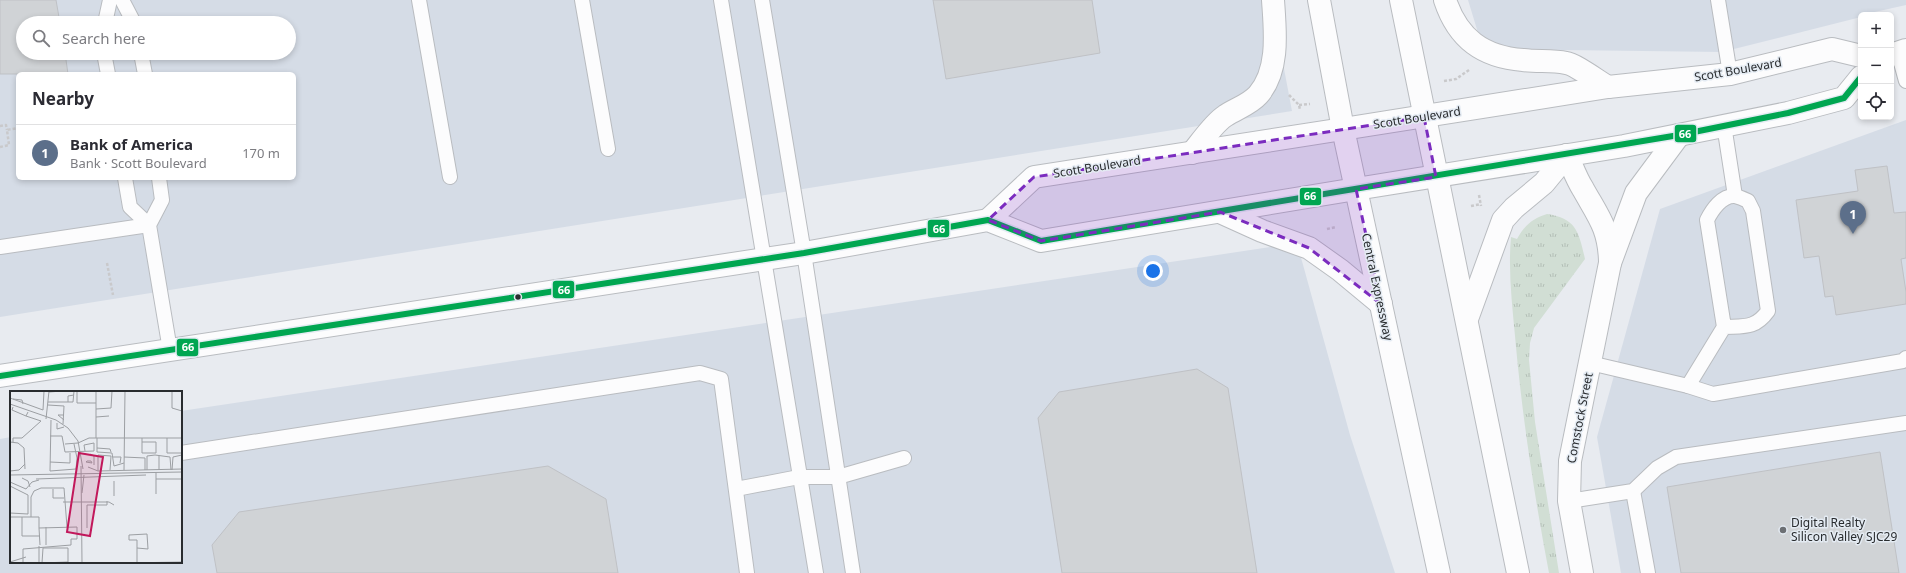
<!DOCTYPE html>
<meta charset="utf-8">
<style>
:root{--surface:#fff;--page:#f2f2f3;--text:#2b2b33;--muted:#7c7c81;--line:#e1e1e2;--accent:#ea580c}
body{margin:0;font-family:"Noto Sans",sans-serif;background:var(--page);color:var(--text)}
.controls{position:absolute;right:12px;top:12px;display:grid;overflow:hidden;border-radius:6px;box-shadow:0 2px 6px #0003}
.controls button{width:36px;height:36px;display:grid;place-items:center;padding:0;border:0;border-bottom:1px solid var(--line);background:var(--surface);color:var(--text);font:20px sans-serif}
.you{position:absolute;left:1153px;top:271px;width:14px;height:14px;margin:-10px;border:3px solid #fff;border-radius:50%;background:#1a73e8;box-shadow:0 0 0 6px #1a73e833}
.badge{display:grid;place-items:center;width:26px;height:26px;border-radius:50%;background:var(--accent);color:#fff;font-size:13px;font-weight:700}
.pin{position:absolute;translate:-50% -33px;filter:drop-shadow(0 1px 2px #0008)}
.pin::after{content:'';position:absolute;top:21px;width:14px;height:12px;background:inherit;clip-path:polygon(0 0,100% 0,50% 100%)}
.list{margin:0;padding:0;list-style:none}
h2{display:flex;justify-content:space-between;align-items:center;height:52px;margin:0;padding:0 16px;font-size:17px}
h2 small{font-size:13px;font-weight:400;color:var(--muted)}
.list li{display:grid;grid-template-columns:26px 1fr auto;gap:12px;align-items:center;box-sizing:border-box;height:56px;padding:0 16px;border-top:1px solid var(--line)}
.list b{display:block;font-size:15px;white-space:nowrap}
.list p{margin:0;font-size:13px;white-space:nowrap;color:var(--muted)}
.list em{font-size:13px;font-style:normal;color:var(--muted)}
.icon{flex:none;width:22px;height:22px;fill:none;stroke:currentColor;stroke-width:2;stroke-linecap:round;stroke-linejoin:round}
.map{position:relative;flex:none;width:1906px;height:573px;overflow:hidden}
.search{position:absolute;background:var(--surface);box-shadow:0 2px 6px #0003;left:16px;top:16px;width:280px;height:44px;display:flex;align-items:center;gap:10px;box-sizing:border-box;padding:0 14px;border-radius:22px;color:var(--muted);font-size:15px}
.panel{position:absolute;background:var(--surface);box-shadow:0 2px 6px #0003;left:16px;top:72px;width:280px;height:108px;border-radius:6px}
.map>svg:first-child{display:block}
</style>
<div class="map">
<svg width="1906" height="573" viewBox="0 0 1906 573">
<defs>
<pattern id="grass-tufts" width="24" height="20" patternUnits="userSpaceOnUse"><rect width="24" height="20" fill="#d1ded4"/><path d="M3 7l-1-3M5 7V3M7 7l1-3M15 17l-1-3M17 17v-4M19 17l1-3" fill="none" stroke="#b3bfb6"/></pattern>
</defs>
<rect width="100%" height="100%" fill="#e8ebf0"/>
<!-- built -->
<g fill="#d5dce6" fill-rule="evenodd">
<path d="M0,0H1271L1292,111L0,317ZM23,23H289V53H23ZM18,74H294V178H18Z"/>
<path d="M1468,0H1906V5L1861,15V17L1722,52L1483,49Z"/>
<path d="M1906,120V573H1621L1597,437L1660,209Z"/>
<path d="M1297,243L1350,435L1395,573H0V439L11,437V562H181V411Z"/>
</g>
<!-- grass -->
<path fill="url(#grass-tufts)" d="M1547,214C1576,218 1579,232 1585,259L1534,328L1530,343L1529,360L1535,422L1559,573H1549C1534,494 1522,416 1515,336C1512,303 1508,270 1511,237L1517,239C1524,226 1533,218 1547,214Z"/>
<!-- building -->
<g fill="#d0d3d6" stroke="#bfc1c5">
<path d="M0,0H56L60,23H23V53H65L68,74H0Z"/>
<path d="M933,0H1092L1100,53L946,79Z"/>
<path d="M1887,166L1894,213L1906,212V258L1901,259L1906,292V304L1836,315L1833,296L1825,297L1819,256L1804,258L1796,200L1858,191L1855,170Z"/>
<path d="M1197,369L1228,388L1257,573H1062L1038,418L1059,392Z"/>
<path d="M1880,452L1899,573H1681L1667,487Z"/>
<path d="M548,466L606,499L618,573H217L212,545L239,512Z"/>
</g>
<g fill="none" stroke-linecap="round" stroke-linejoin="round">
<defs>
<g id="service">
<path d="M122,0L134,23"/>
<path d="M419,0L450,177"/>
<path d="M582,0L608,149"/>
<path d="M721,0L816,573"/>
<path d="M762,0L804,253L853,573"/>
<path d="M1718,0L1730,74"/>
<path d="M105,23L110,0"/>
<path d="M1898,52L1906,81"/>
<path d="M104,53L108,74"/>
<path d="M141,53L145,74"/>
<path d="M1724,125L1735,196"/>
<path d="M125,178L130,207L149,225"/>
<path d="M159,178L162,200L149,225L170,350"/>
<path d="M0,247L149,225"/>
<path d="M1590,363L1688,386L1724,327L1707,220C1712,210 1722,195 1735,196C1739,197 1744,199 1748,201L1753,211L1768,311C1755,329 1744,326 1724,327"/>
<path d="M1688,386L1713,394L1903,361L1906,358"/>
<path d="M181,453L700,373L721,379L747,573"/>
<path d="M736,489L799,477H838L904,458"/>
<path d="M1633,491L1648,573"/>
<path d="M1569,501L1633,491L1657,468L1676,457L1906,423"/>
</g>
<path id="minor" d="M1582,573L1569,501L1570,461L1610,263"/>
<g id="secondary">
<path d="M988,220L1034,177L1343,129"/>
<path d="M0,376L804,253L988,220L1041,241L1356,189"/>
</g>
<g id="primary">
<path d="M1891,55L1906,50"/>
<path d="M1343,129L1608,87L1730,74L1832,49L1861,56"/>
<path d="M1567,155C1572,166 1576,178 1583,189C1598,216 1609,228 1610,261"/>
<path d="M1356,189L1624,146L1788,113L1844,98L1861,77"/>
<path d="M1610,263L1636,193L1679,135"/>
</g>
<g id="trunk">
<path d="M1319,0L1343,129L1439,573"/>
<path d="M1401,0L1518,573"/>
<path d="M1445,0C1458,39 1483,57 1523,60C1537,62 1552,60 1566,63C1575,64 1599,82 1608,87"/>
<path d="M1192,153C1201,142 1214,123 1225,116C1235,109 1249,105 1258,95C1280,70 1275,30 1273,0"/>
<path d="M1220,212L1262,231L1309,248L1340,270L1381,304"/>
<path d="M1467,319L1503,220L1514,208L1544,183L1567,155"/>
</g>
</defs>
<!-- service casing -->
<use href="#service" stroke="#b9bcc0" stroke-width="16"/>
<!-- minor casing -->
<use href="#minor" stroke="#b9bcc0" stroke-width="24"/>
<!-- secondary casing -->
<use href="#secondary" stroke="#b9bcc0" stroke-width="24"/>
<!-- primary casing -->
<use href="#primary" stroke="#b9bcc0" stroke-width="24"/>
<!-- trunk casing -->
<use href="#trunk" stroke="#b9bcc0" stroke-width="24"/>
<!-- path -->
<g stroke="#c9c9cb" stroke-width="2.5" stroke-dasharray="3 2" stroke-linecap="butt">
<path d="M1444,81L1456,79L1469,70"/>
<path d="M1289,95L1299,105L1300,110"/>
<path d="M1299,105L1310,104"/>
<path d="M0,126L6,125L7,130"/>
<path d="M0,147L9,145L7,130L18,128"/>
<path d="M1479,195L1481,206"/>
<path d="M1471,206L1481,204"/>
<path d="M1327,229L1336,227"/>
<path d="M107,263L113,295"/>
</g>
<!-- service -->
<use href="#service" stroke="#fcfcfd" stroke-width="14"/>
<!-- minor -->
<use href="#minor" stroke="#fcfcfd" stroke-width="22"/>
<!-- secondary -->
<use href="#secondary" stroke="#fcfcfd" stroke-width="22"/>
<!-- primary -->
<use href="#primary" stroke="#fcfcfd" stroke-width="22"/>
<!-- trunk -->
<use href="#trunk" stroke="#fcfcfd" stroke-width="22"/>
<defs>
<path id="bus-1" d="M0,376L804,253L988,220L1041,241L1679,135L1788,113L1844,98L1861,77"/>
</defs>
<!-- bus-1 casing -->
<use href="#bus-1" stroke="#e4ebf3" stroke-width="9"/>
<!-- bus-1 -->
<use href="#bus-1" stroke="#00a651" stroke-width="6"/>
</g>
<!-- marked area -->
<path fill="#7b2cbf" fill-opacity="0.2" stroke="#7b2cbf" stroke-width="3" stroke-dasharray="8 5" stroke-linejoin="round" d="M1424,117L1436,177L1356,189L1381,304L1309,248L1220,212L1041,241L988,220L1034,177Z"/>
<!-- markers -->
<circle fill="#292c2f" stroke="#e4ebf3" stroke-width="1.5" cx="518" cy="297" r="3.5"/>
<circle fill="#6c6f73" stroke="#e4ebf3" stroke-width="1.5" cx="1783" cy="530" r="4"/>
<g text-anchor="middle" stroke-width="3" stroke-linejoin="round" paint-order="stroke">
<!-- street labels -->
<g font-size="12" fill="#292c2f" stroke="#e4ebf3">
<text transform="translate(1738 70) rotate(-10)" y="4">Scott Boulevard</text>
<text transform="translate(1417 118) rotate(-9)" y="4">Scott Boulevard</text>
<text transform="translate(1097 167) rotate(-9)" y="4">Scott Boulevard</text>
<text transform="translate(1377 287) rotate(78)" y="4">Central Expressway</text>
<text transform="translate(1580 418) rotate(-79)" y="4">Comstock Street</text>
</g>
<!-- poi labels -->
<g font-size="12" fill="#292c2f" stroke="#e4ebf3" text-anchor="start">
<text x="1791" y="527">Digital Realty<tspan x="1791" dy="14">Silicon Valley SJC29</tspan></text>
</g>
</g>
<!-- overview -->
<g transform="translate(10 391)">
<rect width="172" height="172" fill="#e8ebf0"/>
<path fill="none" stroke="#9c9fa3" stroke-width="1" d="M67,0V12H86M162,0V17L172,20M39,1L52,0M0,7L33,19L34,0M3,8L12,9L13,13M38,11H63L64,0M58,11V5L64,4M0,13L46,29L58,37L68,50L73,78M38,14L54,15L53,33M3,16L2,19L16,25M86,18L101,17L102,0M54,24H48L54,29M86,26L99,25M36,28L39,0M41,29L40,80L66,78L67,67L64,53M47,32V38L54,36M40,45H52L55,61L84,60V52L74,54L75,60M86,47V0M87,47V61L102,62L104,75L114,72M157,47V62H172M0,51L8,52L14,57L15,78M3,51V47H12L31,30L16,25L18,21M132,51H146V62H132V47M55,53L68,52L79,47H172M87,57L100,58L101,61M80,63L84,65V74M103,66H111L110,72M114,66L135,67V79M81,70L82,72L76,71L77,70ZM40,71L60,72V62M71,75L72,172M78,76L88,80L172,78M114,79L115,0M137,79V65L145,64L160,66L161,79M149,79V64M162,79L163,66L172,64M0,80L9,79L15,73M88,80V64L101,65L100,79M0,84L172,81M12,87L18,90L20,96M26,88L136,84M146,88H172M104,90V105M0,91L16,98L22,91L29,89M0,95L18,104V123L0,122M43,98V107H54M72,102L74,84M146,103V81M53,111H99L104,114M0,126H29V137L67,136M12,126V145H30M21,126V106L24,100L31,97H54L57,136M36,136V154M29,137L30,154M77,137V114H97V110M29,155V172M0,171L16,166M127,171V149H119V144L137,143L138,158L127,157M13,172V158L61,154V148H67V136M32,172L33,157H58V172M32,172L58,171M116,172L172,171"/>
<path fill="#c2185b" fill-opacity="0.15" stroke="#c2185b" stroke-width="2" d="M69,62L93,66L80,145L57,141Z"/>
<rect width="172" height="172" fill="none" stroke="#292c2f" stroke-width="2"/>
</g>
<g stroke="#e4ebf3" stroke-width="1.5">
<rect x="1674" y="124" width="23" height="19" rx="4" fill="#00a651"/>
<rect x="1299" y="187" width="23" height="19" rx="4" fill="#00a651"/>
<rect x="927" y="219" width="23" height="19" rx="4" fill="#00a651"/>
<rect x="552" y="280" width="23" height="19" rx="4" fill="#00a651"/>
<rect x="176" y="338" width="23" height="19" rx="4" fill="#00a651"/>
</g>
<g font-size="11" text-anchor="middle" font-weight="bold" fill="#fff">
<text x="1685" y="138">66</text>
<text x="1310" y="200">66</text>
<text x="939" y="233">66</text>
<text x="564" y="294">66</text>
<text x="188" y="351">66</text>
</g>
</svg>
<div class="controls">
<button>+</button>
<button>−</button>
<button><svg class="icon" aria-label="locate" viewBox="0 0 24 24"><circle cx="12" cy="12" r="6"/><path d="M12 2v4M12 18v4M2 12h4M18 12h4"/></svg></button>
</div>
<div class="you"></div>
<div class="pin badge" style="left:1853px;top:234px;background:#5c6f8a">1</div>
<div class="search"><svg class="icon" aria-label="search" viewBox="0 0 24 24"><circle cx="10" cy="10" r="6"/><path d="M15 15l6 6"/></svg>Search here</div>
<section class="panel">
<h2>Nearby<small></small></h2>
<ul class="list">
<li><span class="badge" style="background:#5c6f8a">1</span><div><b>Bank of America</b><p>Bank · Scott Boulevard</p></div><em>170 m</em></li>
</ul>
</section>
</div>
